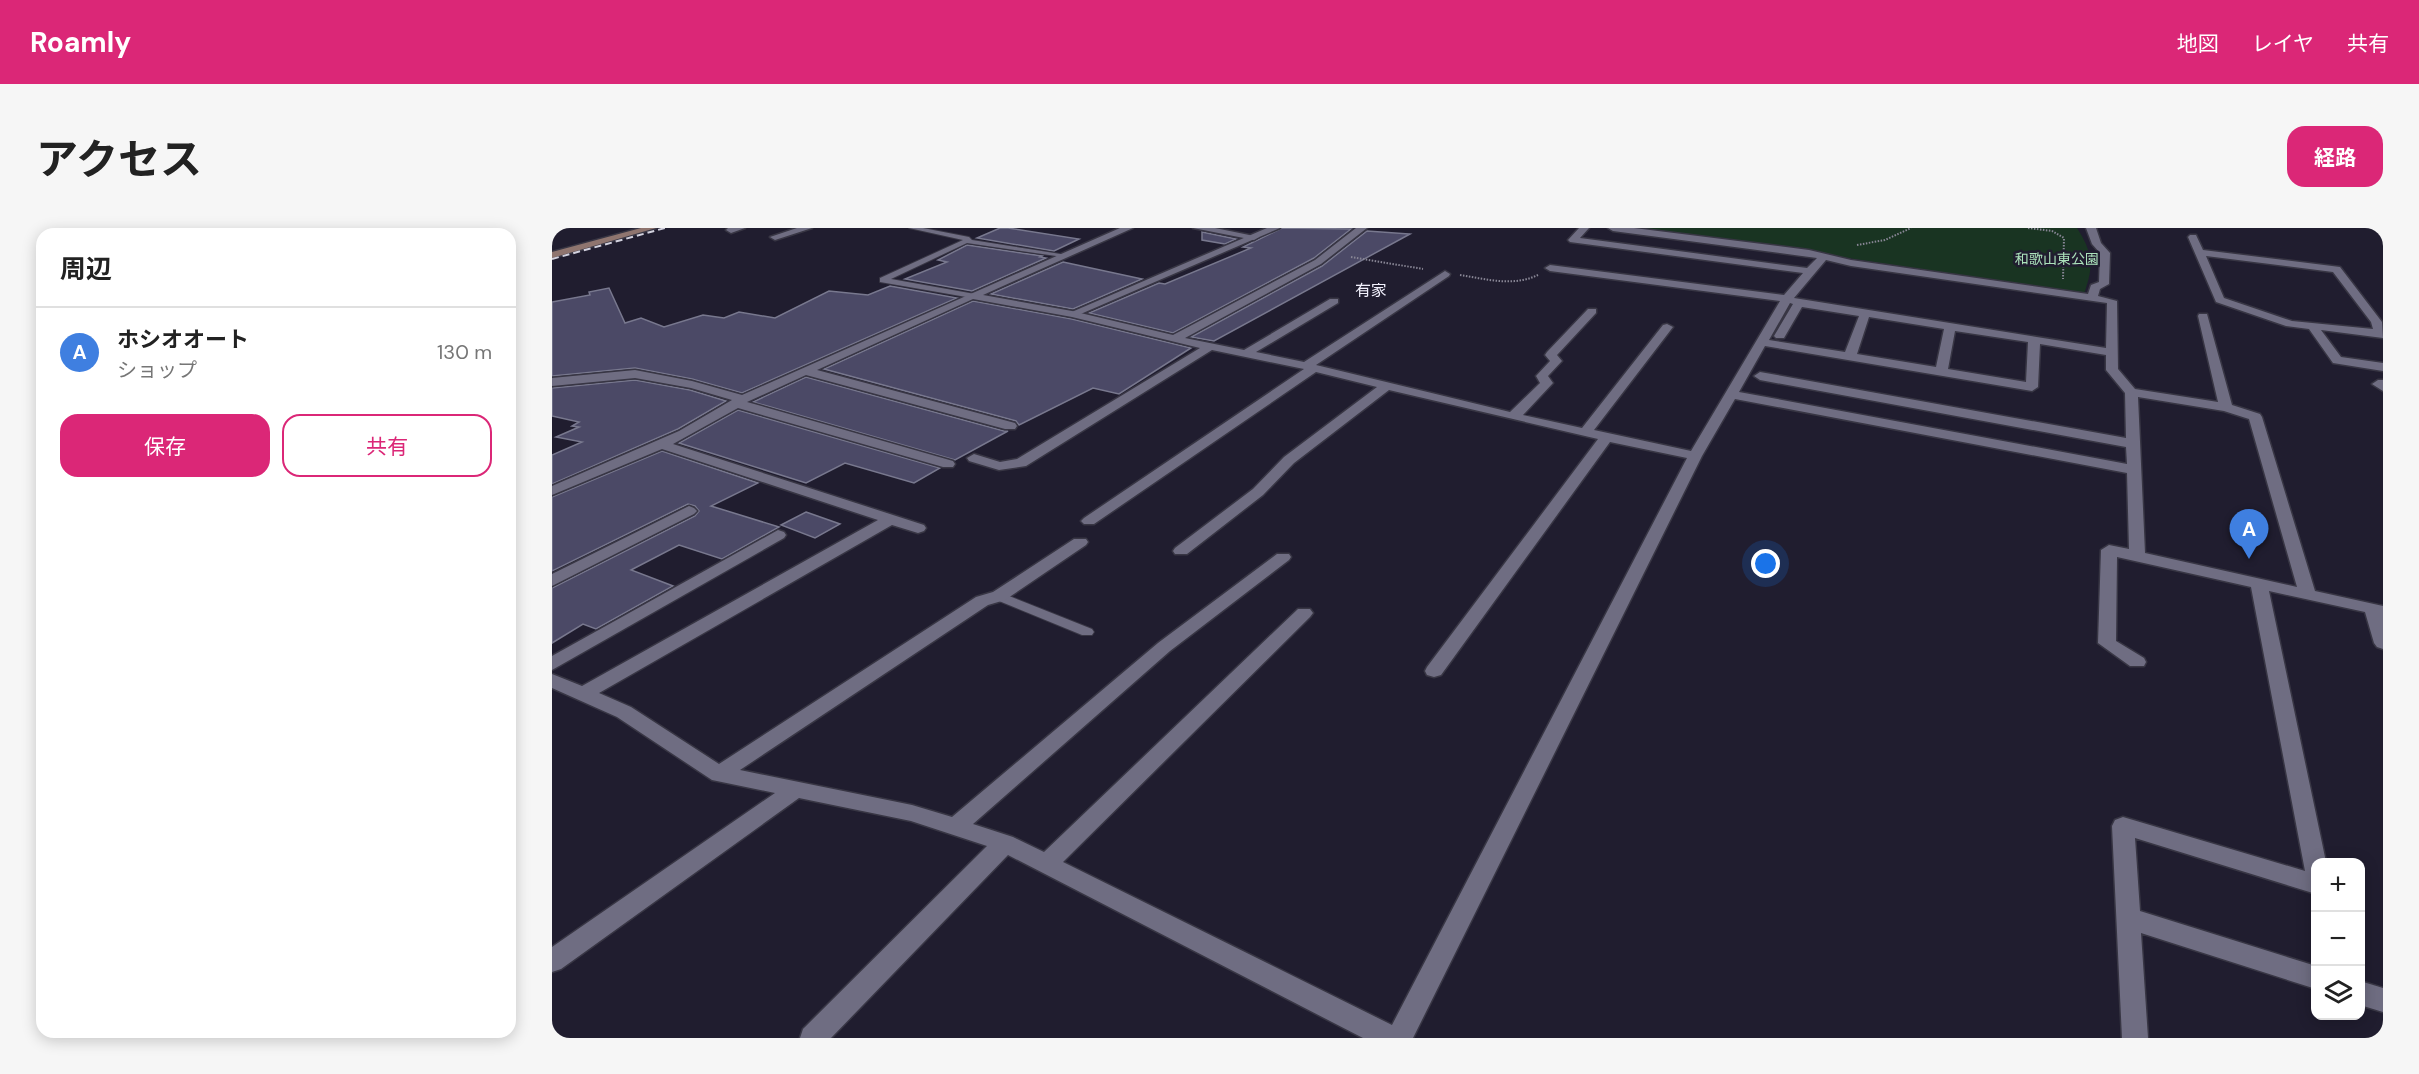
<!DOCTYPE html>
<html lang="ja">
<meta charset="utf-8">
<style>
:root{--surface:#fff;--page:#f6f6f6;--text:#222;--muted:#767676;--line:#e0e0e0;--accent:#db2777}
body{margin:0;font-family:"DM Sans","Noto Sans JP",sans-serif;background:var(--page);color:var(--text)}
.controls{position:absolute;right:18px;bottom:18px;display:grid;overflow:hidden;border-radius:12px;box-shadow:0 3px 15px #0003}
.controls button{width:54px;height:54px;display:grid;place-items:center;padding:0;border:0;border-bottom:2px solid var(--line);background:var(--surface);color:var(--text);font:30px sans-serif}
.you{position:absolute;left:1214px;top:336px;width:21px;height:21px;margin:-15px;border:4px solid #fff;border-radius:50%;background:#1a73e8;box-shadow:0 0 0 9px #1a73e833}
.badge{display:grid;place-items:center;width:39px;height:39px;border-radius:50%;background:var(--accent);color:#fff;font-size:20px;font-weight:700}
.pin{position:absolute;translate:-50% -50px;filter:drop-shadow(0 2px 3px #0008)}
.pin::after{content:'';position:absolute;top:32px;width:21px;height:18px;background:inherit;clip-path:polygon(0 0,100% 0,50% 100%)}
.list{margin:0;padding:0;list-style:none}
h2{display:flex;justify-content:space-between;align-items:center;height:78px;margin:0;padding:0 24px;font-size:26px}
h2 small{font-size:20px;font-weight:400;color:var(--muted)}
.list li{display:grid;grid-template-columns:39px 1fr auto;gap:18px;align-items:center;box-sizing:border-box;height:90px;padding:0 24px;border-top:2px solid var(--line)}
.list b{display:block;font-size:22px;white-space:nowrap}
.list p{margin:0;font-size:20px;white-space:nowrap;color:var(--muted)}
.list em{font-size:20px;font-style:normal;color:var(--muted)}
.actions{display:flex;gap:12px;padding:18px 24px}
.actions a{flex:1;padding:14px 0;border:2px solid var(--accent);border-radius:18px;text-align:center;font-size:21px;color:var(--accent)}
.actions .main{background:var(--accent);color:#fff}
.icon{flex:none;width:33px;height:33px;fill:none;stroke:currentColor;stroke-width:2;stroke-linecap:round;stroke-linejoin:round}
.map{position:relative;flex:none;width:1831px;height:810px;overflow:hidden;border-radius:18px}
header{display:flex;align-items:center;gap:36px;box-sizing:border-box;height:84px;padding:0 30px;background:var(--accent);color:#fff}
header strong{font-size:28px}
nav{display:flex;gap:33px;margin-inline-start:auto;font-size:21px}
.intro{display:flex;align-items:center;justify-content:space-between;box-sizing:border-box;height:144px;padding:0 36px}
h1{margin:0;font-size:42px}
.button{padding:15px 27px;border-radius:18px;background:var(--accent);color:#fff;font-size:21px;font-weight:700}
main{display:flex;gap:36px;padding:0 36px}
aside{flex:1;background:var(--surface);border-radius:18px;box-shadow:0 3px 15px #0003}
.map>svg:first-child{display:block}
</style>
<header>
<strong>Roamly</strong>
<nav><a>地図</a><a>レイヤ</a><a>共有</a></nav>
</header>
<div class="intro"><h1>アクセス</h1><a class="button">経路</a></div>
<main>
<aside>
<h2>周辺<small></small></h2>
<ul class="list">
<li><span class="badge" style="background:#3f7fe0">A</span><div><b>ホシオオート</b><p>ショップ</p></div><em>130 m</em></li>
</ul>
<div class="actions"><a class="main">保存</a><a>共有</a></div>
</aside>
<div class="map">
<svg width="1831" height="810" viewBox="0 0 1831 810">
<rect width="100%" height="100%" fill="#201d2f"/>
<!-- green -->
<path fill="#193422" d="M1084,0H1525C1541,25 1542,38 1532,66C1383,44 1234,19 1084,0Z"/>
<!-- building -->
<g fill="#4b4966" stroke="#78788e" stroke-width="1.5">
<path d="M448,0H456L527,11L502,23L425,10Z"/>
<path d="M730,0L799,1L762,30L621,105L537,85L607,55L613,56L699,20L691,19Z"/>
<path d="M815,3L858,6L662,113L639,109L770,38Z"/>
<path d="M650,4L684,11L673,16L650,12Z"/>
<path d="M415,17L490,28L488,29L494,30L420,63L353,51L395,34L386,32Z"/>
<path d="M511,34L590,51L521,81L439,66Z"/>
<path d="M338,58L405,70L190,165L140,151L83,140L0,148V74L38,67L37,64L57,60L73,95L89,90L112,99L151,87L172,90L187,84L223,90L277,63L316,67Z"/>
<path d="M421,73L520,91L639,120L567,166L541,160L467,197L464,193L272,141Z"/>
<path d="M254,149L452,203H456L403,232L201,174Z"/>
<path d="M83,152L138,162L174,173L126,201L0,256V227L30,214L4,209L27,199L20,198L27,194L0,188V160Z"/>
<path d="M186,182L388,240L362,255L293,235L254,255L127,215Z"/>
<path d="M110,223L206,255L159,278L227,299L170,331L127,317L79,342L121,358L44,401L31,396L0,415V360L143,288L147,283L143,278L136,276L0,343V269Z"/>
<path d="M254,284L288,296L263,310L229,297Z"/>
</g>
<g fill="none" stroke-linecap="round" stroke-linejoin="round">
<defs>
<g id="service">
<path d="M357,0H371L417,9L420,12L515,27L511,29L415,15L339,51L423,66V70H420L328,54V50L411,12Z"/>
<path d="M447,364L540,401L542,404L540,407H530L442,371L441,368L442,365Z"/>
</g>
<g id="minor">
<path d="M176,0H193L179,5L174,2Z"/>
<path d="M245,0H260L223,12L218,9Z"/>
<path d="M568,0H581L431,67L520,83L621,107L763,32L804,0H815L769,36L633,110L692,122L778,71H786V75L704,124L752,134L893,43L898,46L897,48L764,137L958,184L988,155L984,148L998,133L993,127L995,124L1036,81H1044V85L1005,127L1010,133L996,148L1001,155L971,187L1030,200L1111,97L1115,96L1121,99L1042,202L1139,223L1228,73L998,43L993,40L998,37L1232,67L1251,45L1018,14L1016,12L1027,0H1037L1028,10L1255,40L1265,30L1061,3L1056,0H1082L1257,22L1299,32L1536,66L1539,57L1547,54L1548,25L1540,16L1534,0H1544L1549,15L1558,25L1557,56L1548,61L1546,68L1565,73L1566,141L1583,161L1666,174L1646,88L1647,86H1655L1680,177L1708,186L1710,189L1763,363L1831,378V421L1825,419L1822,415L1813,384L1717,363L1774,634H1764V666L1583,610L1588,683L1764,738V761L1589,705L1596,810H1570L1560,598L1563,592L1571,589L1753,643L1699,359L1565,329L1564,413L1592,430L1594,434L1592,438H1578L1546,415L1549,322L1557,317L1577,321L1575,245L1183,171L1150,228L861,810H811L456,627L279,810H248L251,801L435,618L359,593L247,570L9,741L0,744V719L223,565L160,552L65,489L0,460V446L30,458L326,292L110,221L0,267V258L127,203L180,172L139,160L83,150L0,158V150L83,142L140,153L190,167ZM1274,32L1299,38L1555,75L1554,120L1242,70ZM421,71L520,89L648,120L465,231L448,234L422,226L415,230L417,233L447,242L474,238L660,122L752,141L532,290L529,293L532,296H542L764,144L825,159L732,229L701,261L623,320L621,323L623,326H635L711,267L742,235L837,162L1046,211L875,439L873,443L875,447L882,449L889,447L1058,214L1135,230L840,797L511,634L758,389L761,385L758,381H746L492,624L461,609L421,596L618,423L737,332L739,329L737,326H725L606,415L400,589L360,577L188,542L436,377L453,372L534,317L536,314L534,311H522L441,364L424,369L167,536L79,479L47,465L340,297L366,305L372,303L374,300L372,297L121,216L186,180L391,239H401L403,236L401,233L195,174L254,147L453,201H463L465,198L463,195L265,142ZM1238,75L1241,76L1222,108L1224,110H1232L1250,79L1307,88L1293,124L1217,112ZM1317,89L1392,101L1384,139L1305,126ZM1403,103L1476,114L1474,154L1396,141ZM1488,116L1554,127V142L1573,165L1574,210L1208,144L1202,148L1208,152L1574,219L1575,236L1187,164L1213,118L1480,163L1486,159ZM1586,169L1672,183L1697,191L1745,359L1593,325Z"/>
<path d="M641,0H663L707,9L702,12Z"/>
<path d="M1638,7H1644L1651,22L1788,39L1830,94L1831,110L1769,102L1789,129L1831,135V143L1781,135L1757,101L1734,98L1664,74L1636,9ZM1654,28L1781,44L1819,94L1821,101L1740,93L1672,70Z"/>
<path d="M1826,152H1831V163L1820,156Z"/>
<path d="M137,278L142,280L145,283L142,286L0,358V346Z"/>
<path d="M226,302L232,304L234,307L232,310L0,442V428Z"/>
<path d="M1808,753L1831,760V784L1808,777Z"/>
</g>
<path id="tertiary" d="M715,0H728L524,88H516L515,86Z"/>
<path id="secondary" d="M89,0H104L0,30V24Z"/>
</defs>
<!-- service casing -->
<use href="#service" stroke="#383644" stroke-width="2"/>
<!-- minor casing -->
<use href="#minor" stroke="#383644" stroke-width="3"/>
<!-- tertiary casing -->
<use href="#tertiary" stroke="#383644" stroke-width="3"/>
<!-- secondary casing -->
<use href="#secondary" stroke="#383644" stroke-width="3"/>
<!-- path -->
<g stroke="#888695" stroke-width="2" stroke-dasharray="1.5 1.5" stroke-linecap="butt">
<path d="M1476,0L1500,3L1512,10L1511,51"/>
<path d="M1305,17L1333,12L1359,0"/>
<path d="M799,29L871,41"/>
<path d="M908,47C934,51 961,59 986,47"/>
</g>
<!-- service -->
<use href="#service" fill="#6f6d82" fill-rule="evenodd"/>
<!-- minor -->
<use href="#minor" fill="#6f6d82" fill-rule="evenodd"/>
<!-- tertiary -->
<use href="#tertiary" fill="#6f6d82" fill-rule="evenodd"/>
<!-- secondary -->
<use href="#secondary" fill="#8f756f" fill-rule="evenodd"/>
<!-- rail -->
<path stroke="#d2d1de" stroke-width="2" stroke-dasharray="7 4" stroke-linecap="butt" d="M0,31L113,0"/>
</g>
<g text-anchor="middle" stroke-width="5" stroke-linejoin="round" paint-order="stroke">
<!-- far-park labels -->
<g font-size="14" fill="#ace3bb" stroke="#201d2f">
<text x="1505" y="36">和歌山東公園</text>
</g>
<!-- far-quarter labels -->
<g font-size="16" fill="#f1f0fc" stroke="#201d2f">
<text x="819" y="68">有家</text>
</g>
</g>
</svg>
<div class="controls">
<button>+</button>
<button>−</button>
<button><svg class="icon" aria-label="layers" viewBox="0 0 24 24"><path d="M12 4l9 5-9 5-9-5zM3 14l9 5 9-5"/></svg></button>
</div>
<div class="you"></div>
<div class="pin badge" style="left:1697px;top:331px;background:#3f7fe0">A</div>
</div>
</main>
